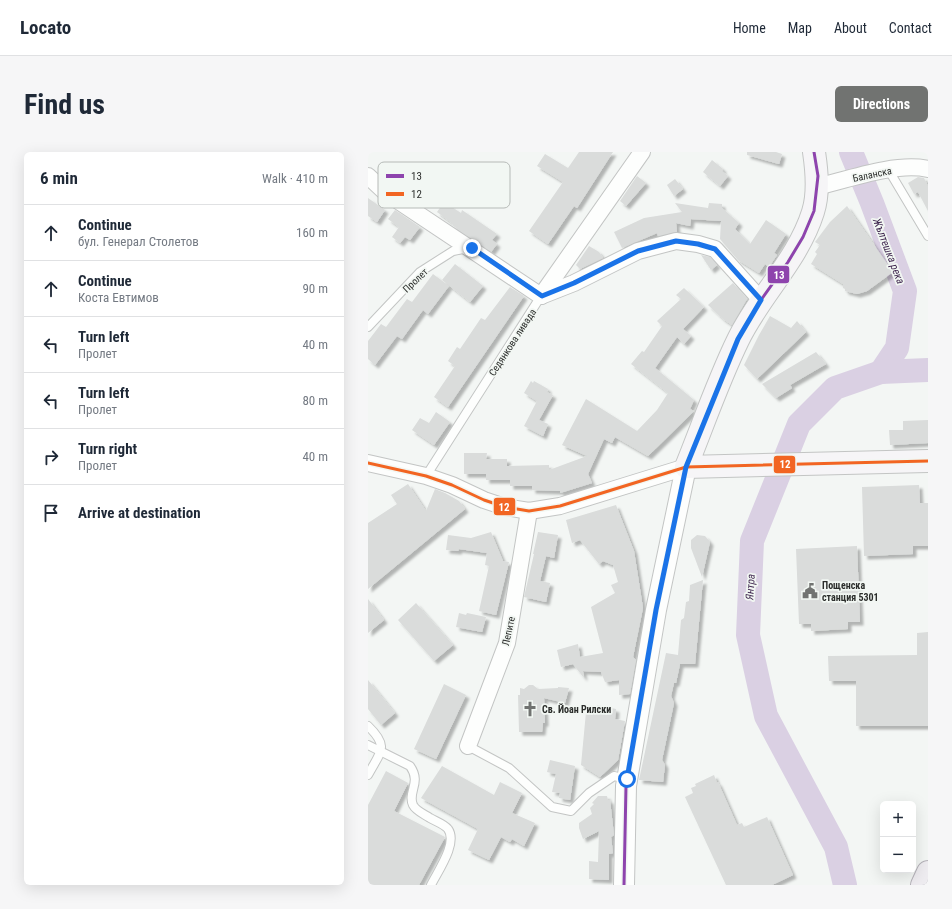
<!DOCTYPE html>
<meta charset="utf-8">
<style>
:root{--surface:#fff;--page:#f6f6f7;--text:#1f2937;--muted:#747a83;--line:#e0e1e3;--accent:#717371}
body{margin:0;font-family:"Roboto Condensed",sans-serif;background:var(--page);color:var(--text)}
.controls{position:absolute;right:12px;bottom:12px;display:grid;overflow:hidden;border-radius:6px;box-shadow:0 4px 16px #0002}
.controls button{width:36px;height:36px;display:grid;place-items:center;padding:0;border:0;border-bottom:1px solid var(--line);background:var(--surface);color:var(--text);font:20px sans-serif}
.stop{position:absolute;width:12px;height:12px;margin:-9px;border:3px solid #1a73e8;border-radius:50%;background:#fff}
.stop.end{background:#1a73e8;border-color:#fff;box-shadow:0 1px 4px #0008}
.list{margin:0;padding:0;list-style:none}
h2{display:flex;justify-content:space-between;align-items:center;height:52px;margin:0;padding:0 16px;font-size:17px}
h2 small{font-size:13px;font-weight:400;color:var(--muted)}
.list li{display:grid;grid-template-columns:26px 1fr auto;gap:12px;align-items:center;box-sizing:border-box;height:56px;padding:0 16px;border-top:1px solid var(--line)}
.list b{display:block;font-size:15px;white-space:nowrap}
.list p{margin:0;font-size:13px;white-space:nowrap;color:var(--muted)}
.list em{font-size:13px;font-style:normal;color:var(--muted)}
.icon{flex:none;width:22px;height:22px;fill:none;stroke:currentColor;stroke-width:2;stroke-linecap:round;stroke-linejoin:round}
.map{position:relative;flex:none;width:560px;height:733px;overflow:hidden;border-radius:6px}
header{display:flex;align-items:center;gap:24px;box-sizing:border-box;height:56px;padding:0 20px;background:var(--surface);border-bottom:1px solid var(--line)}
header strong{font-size:19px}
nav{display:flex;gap:22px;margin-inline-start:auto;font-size:14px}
.intro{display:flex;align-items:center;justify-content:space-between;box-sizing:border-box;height:96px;padding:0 24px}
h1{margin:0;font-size:28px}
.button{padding:10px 18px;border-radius:6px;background:var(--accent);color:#fff;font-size:14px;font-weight:700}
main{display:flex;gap:24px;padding:0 24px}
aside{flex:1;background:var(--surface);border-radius:6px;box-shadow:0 4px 16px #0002}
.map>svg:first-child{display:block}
</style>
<header>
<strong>Locato</strong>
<nav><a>Home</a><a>Map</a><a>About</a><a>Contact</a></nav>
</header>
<div class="intro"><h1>Find us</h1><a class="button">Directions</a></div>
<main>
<aside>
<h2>6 min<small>Walk · 410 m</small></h2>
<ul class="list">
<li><svg class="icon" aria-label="ahead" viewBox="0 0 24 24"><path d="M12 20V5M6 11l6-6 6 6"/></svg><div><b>Continue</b><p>бул. Генерал Столетов</p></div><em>160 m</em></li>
<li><svg class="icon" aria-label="ahead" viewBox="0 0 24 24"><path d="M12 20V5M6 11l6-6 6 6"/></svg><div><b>Continue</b><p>Коста Евтимов</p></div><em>90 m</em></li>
<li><svg class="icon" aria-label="left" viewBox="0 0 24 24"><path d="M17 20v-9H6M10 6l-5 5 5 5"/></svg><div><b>Turn left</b><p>Пролет</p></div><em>40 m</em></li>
<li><svg class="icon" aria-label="left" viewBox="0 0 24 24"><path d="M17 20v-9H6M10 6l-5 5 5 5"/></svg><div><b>Turn left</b><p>Пролет</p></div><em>80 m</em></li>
<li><svg class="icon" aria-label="right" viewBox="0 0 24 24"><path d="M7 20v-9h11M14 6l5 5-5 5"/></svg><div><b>Turn right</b><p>Пролет</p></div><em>40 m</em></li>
<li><svg class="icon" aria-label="arrive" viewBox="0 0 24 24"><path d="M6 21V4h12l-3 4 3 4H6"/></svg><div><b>Arrive at destination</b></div></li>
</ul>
</aside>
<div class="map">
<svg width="560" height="733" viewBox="0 0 560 733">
<defs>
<filter id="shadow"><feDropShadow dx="3.5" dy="3.5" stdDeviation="1" flood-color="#0004"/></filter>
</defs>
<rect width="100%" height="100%" fill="#f3f6f4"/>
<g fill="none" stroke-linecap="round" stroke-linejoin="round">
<!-- river -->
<g stroke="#dad0e3" stroke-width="24">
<path d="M483,0L504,51L537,139L529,196L513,220"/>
<path d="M477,733L468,695L398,564L380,483L384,389L431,272L467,236L513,220L560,218"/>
</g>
</g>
<!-- building -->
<g fill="#dadcdb" filter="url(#shadow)">
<path d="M211,0H245L209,56L206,54L180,92L161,79L195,30L169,14L177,2L200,16Z"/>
<path d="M379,0H408L414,2L411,12L379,3Z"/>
<path d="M344,8L355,17L354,19L360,24L352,34L335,20Z"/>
<path d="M269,24L278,31L258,54L252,49Z"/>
<path d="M550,25L556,26L560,34V59L550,40L546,42L540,31Z"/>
<path d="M307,27L315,37L306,44L299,33Z"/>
<path d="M0,46L17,58L9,70L0,64Z"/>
<path d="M76,50L93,61L94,58L129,82L124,88L129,92L123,100L84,73L85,72L69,60Z"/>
<path d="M307,51L340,56L341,51L354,52V56L371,71L367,77L382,92L398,68L418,82L406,101L409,103L401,115L397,112L391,121L370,108L352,87L353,69L323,67L322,74L308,71L309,80L290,84L289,81L254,96L246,80L276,66L314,60Z"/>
<path d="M479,54L525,120L499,139L489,142L477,139V137L475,136V132L443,112L449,102L447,100L452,93L447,90L462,70Z"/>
<path d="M27,58L52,75L42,88L37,85L32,91L24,85L31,75L20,67Z"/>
<path d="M221,94L231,100L235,106L212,117L208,113Z"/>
<path d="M333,103L342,105L349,113L343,118Z"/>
<path d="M87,112L115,134L102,150L74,128Z"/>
<path d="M65,122L81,134L60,162L55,158L34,187L29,184L7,213L0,207V189L13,172L18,175L39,147L44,150Z"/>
<path d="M365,131L379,147L364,173L355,167L340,153Z"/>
<path d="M142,135L156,144L80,255L66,245L87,214L80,209L89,195L92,197L113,166L117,168Z"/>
<path d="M316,136L336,155L315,177L323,184L316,192L309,185L287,216L326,248L322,257L326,259L280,304L247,285L244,291L236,287L220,322L224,331L192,341V339L164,338V334H142V328H118V322H96V301H119L118,307H139V314L181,313V318L219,304L194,293L218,247L269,279L289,258L300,241L263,212L274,199L276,200L294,174L289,169L313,147L308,143Z"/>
<path d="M402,164L423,176L429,169L438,180L389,227L376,213L391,183Z"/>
<path d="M448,200L458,212L422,233L424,236L408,246L394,232Z"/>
<path d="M163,229L165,231L166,229L180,237L179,240L185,243L171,268L180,272L175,284L156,274L169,249L156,241Z"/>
<path d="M68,260L82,270L66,293L44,278L52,266L61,271Z"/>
<path d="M560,268V291L522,293L521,278H535V269Z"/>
<path d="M40,332L58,359L67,337L77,341L91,349L97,357L0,437V371L29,352L23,343Z"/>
<path d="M551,333L552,351H560V394H545V402L496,404L494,335Z"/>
<path d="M248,353L266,399L275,456L265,505L268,508L262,542L251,543V528L237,530L233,520L215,519L216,526L205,512L193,515L189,498L210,492L212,505L235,501L223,455L247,441L243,433L250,430L245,413L235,409L231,412L212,388L204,391L198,368Z"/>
<path d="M123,380L135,409L141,410L128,463L111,459L121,414L117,413L119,401L91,397L90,399L78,398L80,383L103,386Z"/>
<path d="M170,380L190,383L186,406L178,404L172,429L182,431L178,450L156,445L166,402H165Z"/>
<path d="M329,383L337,384L342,390L334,425L323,396V388Z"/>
<path d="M489,394L492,470H480V477L443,479V472H431L428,397Z"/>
<path d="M335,428L327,512H312L308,531H306L303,544L306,551L294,608L297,613L295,630L271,628L298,501L310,503L313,468L316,466L318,450L321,449L322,433Z"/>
<path d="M0,447L16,468L0,481Z"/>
<path d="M48,451L85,493L66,509L30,468Z"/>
<path d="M91,461L98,463L99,461L118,465L114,480L88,475Z"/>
<path d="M560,480V574H488V529H461L460,504L549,503V481Z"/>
<path d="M0,528L27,561L13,573L0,557Z"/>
<path d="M76,532L98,543L68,607L46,597Z"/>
<path d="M161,533H165L170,537L190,536V535L201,536L197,551L176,546L177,571H175L174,580H151L150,543H152V536L156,537Z"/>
<path d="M229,553L248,557L247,567L257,569L250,608L232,625L213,613L218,560H228Z"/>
<path d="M182,608L207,614L202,648L191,646L192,641L184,640L188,622L179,620Z"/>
<path d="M74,614L126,643L132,630L154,641L144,661L167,671L156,694L144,687L142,690L133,685L121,708L100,698L110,677L53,646Z"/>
<path d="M18,619L40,631L26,659L77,685L51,733H0V653Z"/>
<path d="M346,623L349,631L350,630L369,673L374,671L376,675L399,665L425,723L404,733H358L317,645L325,641L323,636L328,634L327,632Z"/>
<path d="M230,644H239L240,648H242L246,683L243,685L245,701L241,702V728L221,727V709L230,710L231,679L215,687L211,676V671L224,662L222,656L226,652L224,651Z"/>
</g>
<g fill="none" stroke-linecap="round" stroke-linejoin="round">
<defs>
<g id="service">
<path d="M520,17L560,84"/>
<path d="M0,175L52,120L85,99L100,96"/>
<path d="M58,324L173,144"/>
<path d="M0,574C22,595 12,600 0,623"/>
<path d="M0,593L42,614C54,631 39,640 45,653C48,659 56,662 62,666C67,669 76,672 80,677C90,691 70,719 63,733"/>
<path d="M100,594L141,616L184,655L203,659L221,641L246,624L259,627"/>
</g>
<g id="minor">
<path d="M0,24L17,40L173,144"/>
<path d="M449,35C481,27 528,10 560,17"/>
<path d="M173,144L206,131L270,99L308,89L330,92L347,97L393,148"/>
<path d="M173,144L274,0"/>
<path d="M0,311L58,324L84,333L116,348L137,355L161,359L192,354L318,315"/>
<path d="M100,594L139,491L161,359"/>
</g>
<path id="tertiary" d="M256,733L258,634L288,458L318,315"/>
<path id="secondary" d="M446,0C449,20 451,41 445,60C430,108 391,144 370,188C350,229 335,273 318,315L560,309"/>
<path id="primary" d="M554,733L560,720"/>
</defs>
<!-- service casing -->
<use href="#service" stroke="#c3c5c4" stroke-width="10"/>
<!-- minor casing -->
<use href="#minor" stroke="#c3c5c4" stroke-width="18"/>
<!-- tertiary casing -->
<use href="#tertiary" stroke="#c3c5c4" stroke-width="22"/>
<!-- secondary casing -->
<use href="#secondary" stroke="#c3c5c4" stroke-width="24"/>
<!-- primary casing -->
<use href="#primary" stroke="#b6b3ba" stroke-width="24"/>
<!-- service -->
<use href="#service" stroke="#fdfefd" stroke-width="8"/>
<!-- minor -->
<use href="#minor" stroke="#fdfefd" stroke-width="16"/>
<!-- tertiary -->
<use href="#tertiary" stroke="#fdfefd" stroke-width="20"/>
<!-- secondary -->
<use href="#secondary" stroke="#f6f5f7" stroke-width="22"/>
<!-- primary -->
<use href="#primary" stroke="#eeecf0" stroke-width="22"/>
<defs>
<path id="bus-1" d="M256,733L258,634L288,458L318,315L370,187L393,148L420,110L435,85L446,59L450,24L446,0"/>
<path id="bus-2" d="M0,311L58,324L84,333L116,348L137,355L161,359L192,354L318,315L560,309"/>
</defs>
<!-- bus-1 casing -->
<use href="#bus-1" stroke="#f2f7f3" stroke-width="6"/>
<!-- bus-2 casing -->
<use href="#bus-2" stroke="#f2f7f3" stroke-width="6"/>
<!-- bus-1 -->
<use href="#bus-1" stroke="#8e44ad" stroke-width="3"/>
<!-- bus-2 -->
<use href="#bus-2" stroke="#f26522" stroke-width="3"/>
</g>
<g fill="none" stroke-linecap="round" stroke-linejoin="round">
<!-- route -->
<path stroke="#1a73e8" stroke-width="5" d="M104,96L174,144L206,131L270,99L308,89L330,92L347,97L393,148L370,187L318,315L288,458L259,627"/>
</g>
<!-- icons -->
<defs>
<symbol id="civic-bare" viewBox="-9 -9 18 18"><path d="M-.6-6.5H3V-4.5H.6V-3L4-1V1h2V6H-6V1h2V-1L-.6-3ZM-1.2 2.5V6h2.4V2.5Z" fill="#717371" stroke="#f2f7f3" stroke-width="2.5" paint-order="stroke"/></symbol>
<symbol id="church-bare" viewBox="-9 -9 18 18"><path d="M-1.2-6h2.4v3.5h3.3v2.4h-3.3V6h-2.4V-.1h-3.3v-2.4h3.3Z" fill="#717371" stroke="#f2f7f3" stroke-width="2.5" paint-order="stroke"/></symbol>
</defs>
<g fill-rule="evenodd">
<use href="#civic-bare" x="431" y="428" width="22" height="22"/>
<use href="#church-bare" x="151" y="546" width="22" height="22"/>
</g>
<g text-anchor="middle" stroke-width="3.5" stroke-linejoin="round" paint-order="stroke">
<!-- street labels -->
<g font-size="10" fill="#2b2d2b" stroke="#f2f7f3">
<text transform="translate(504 22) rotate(-12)" y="4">Баланска</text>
<text transform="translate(47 128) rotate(-43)" y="4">Пролет</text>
<text transform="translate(144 190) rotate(-57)" y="4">Седянкова ливада</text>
<text transform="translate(140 479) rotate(-78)" y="4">Лепите</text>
</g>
<!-- poi labels -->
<g font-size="10" font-weight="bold" fill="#2b2d2b" stroke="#f2f7f3" text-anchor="start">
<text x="454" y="437">Пощенска<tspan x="454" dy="12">станция 5301</tspan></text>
<text x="174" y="561">Св. Йоан Рилски</text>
</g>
<!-- water labels -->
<g font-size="11" font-style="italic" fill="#402850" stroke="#f2f7f3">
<text transform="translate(521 99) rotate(69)" y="4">Жълтешка река</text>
<text transform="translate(382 435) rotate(-87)" y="4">Янтра</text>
</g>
</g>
<!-- legend -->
<rect x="10" y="10" width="132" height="46" rx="6" fill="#f2f7f3" stroke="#b6bab7" stroke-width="1"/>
<rect x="18" y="22" width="18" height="4" fill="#8e44ad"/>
<rect x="18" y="40" width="18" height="4" fill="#f26522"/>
<g font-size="11" fill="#2b2d2b">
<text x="43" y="28">13</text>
<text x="43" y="46">12</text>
</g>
<g stroke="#f2f7f3" stroke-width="1.5">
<rect x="399" y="113" width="23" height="19" rx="4" fill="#8e44ad"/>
<rect x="405" y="303" width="23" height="19" rx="4" fill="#f26522"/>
<rect x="125" y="345" width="23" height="19" rx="4" fill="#f26522"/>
</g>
<g font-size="11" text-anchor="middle" font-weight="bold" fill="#fff">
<text x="411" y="127">13</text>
<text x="417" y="316">12</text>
<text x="136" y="359">12</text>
</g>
</svg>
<div class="controls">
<button>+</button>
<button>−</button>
</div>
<div class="stop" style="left:259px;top:627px"></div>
<div class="stop end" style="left:104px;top:96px"></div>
</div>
</main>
